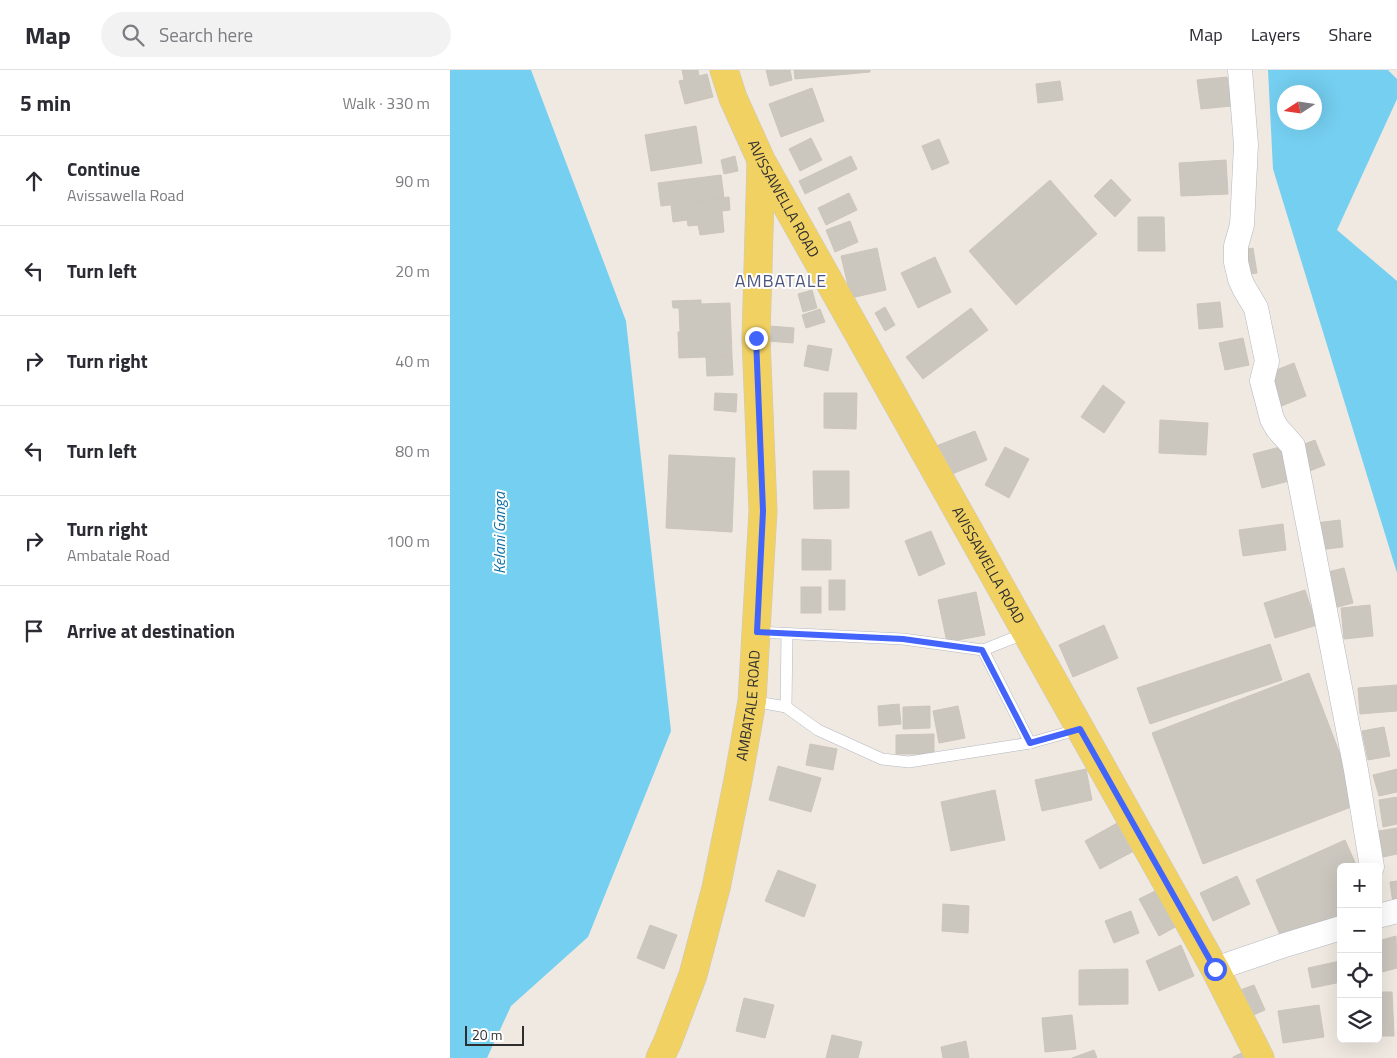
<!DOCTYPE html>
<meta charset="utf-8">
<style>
:root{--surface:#fff;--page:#f2f2f3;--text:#2b2b33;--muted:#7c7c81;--line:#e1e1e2}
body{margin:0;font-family:"Titillium Web",sans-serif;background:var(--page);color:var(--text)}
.controls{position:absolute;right:15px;bottom:15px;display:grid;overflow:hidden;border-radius:8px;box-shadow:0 5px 20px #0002}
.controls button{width:45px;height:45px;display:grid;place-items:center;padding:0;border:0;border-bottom:1px solid var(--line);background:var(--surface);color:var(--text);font:25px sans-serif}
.compass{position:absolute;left:827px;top:15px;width:45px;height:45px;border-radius:50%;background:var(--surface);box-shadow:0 5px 20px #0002;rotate:258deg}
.scale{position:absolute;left:15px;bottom:12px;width:59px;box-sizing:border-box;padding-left:5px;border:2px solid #2e2e2e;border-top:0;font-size:14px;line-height:18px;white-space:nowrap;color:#2e2e2e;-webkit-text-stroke:4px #fff;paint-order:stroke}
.stop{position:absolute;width:15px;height:15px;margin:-11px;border:4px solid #4264fb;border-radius:50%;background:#fff}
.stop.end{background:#4264fb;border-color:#fff;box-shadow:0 1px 5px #0008}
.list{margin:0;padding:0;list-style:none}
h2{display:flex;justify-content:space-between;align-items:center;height:65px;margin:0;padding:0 20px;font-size:21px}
h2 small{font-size:16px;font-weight:400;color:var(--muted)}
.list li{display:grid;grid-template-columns:32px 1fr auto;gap:15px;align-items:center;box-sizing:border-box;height:90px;padding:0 20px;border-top:1px solid var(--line)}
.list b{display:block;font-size:19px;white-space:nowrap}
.list p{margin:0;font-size:16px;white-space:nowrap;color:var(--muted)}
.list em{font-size:16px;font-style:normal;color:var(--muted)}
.icon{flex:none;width:28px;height:28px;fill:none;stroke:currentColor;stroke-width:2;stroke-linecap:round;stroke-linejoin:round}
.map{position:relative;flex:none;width:947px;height:988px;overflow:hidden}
header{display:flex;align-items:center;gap:30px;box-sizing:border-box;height:70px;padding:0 25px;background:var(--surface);border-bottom:1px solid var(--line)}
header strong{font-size:24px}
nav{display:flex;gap:28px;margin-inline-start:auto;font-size:18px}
.search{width:350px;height:45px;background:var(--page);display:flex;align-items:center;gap:12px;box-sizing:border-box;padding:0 18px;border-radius:28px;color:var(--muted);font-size:19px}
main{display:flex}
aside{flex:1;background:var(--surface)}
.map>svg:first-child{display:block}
</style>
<header>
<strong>Map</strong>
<div class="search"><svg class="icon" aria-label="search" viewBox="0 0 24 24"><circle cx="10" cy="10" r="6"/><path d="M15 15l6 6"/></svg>Search here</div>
<nav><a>Map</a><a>Layers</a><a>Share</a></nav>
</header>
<main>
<aside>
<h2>5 min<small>Walk · 330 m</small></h2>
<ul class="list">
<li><svg class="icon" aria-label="ahead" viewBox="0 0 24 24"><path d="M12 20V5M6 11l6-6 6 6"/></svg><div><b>Continue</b><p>Avissawella Road</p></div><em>90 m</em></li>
<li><svg class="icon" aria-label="left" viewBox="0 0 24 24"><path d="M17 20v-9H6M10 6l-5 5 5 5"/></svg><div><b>Turn left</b></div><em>20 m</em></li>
<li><svg class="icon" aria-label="right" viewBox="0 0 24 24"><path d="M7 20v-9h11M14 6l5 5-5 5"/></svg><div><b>Turn right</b></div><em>40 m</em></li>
<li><svg class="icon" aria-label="left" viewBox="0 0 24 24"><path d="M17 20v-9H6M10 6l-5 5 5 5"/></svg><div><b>Turn left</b></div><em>80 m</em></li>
<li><svg class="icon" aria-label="right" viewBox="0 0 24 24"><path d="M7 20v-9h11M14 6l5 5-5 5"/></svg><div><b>Turn right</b><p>Ambatale Road</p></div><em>100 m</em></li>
<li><svg class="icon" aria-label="arrive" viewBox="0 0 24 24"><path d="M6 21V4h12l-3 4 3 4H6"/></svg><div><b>Arrive at destination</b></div></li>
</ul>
</aside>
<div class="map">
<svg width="947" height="988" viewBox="0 0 947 988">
<rect width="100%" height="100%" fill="#efe9e1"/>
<!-- water -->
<g fill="#75cff0" fill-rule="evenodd">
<path d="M0,0H81L176,251L221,661L138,867L61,936L37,988H0Z"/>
<path d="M818,0H938L947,9V29L887,160L947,211V503L823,99ZM834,22H864V52H834Z"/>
</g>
<!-- building -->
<g fill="#cbc7bf" stroke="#cbc5ba">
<path d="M232,0H248L249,6L257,4L263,27L235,34L229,11L234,10Z"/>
<path d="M316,0H340L342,10L320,16Z"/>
<path d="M344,0H420V2L345,9Z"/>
<path d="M777,7L781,36L751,39L747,10Z"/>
<path d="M610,11L613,30L588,33L586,14Z"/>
<path d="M362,18L374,51L331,67L319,34Z"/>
<path d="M246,56L252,93L201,101L195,65Z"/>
<path d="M361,68L372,90L350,101L339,79Z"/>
<path d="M489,69L499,93L482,100L472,76Z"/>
<path d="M285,86L288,101L274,104L271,90Z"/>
<path d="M401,86L407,99L355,124L349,111Z"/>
<path d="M776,90L778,124L731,126L729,93Z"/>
<path d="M271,105L274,128L211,136L208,113Z"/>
<path d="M661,109L681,130L665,147L644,126Z"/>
<path d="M600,110L647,164L566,235L519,181Z"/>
<path d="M399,123L407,140L376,155L368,138Z"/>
<path d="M279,127L280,140L272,141L274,162L250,165L248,155L238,156L237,150L223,152L221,135Z"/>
<path d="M688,147H714L715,181H688Z"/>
<path d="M400,151L408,172L385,182L376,160Z"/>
<path d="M427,178L436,220L401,228L391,186Z"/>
<path d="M803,178L807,203L792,205L788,181Z"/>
<path d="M485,187L501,222L468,238L451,203Z"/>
<path d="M362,220L367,238L353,242L348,224Z"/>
<path d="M251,230V234L280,233L282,286L229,288L228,262H230L229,238H223L222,231Z"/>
<path d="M770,232L773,257L749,259L747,234Z"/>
<path d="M435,237L445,255L435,261L425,243Z"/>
<path d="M521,238L538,260L473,309L456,287Z"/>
<path d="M370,239L375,252L356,258L352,245Z"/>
<path d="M320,256L344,258L343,273L318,271Z"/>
<path d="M793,268L799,295L775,300L769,273Z"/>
<path d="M358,275L382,279L378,301L354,296Z"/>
<path d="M282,286L283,305L257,306L256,287Z"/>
<path d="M844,293L856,326L829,337L816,304Z"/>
<path d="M653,315L675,332L654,363L631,347Z"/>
<path d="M265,323L287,324L286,342L264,340Z"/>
<path d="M374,323H407L406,359L374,358Z"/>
<path d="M710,350L758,353L756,385L709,383Z"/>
<path d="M525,361L537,390L497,406L486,376Z"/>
<path d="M865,370L875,395L857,402L847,377Z"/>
<path d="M555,377L579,389L559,428L535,415Z"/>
<path d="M830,377L839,411L812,418L803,384Z"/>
<path d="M219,385L285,388L282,462L216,458Z"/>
<path d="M363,401H399V438L364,439Z"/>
<path d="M890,450L893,477L869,480L866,453Z"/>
<path d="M833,454L836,480L793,486L789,460Z"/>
<path d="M481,461L495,494L469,506L455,471Z"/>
<path d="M352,469L381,470V500H352Z"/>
<path d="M894,498L903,533L880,539L870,504Z"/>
<rect x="379" y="510" width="16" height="30"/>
<rect x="351" y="517" width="20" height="26"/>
<path d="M855,520L867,555L825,568L814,533Z"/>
<path d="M526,522L535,565L497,572L488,530Z"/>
<path d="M920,535L923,566L894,569L891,538Z"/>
<path d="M654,555L668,588L623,607L609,575Z"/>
<path d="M820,574L832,610L700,654L687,618Z"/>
<path d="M859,603L909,734L753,794L702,663Z"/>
<path d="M947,615V641L910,644L908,618Z"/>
<path d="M449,634L451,654L429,656L428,636Z"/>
<path d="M480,636V658L453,659V637Z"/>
<path d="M508,636L515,668L489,673L483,641Z"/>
<path d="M934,657L940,686L918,690L912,661Z"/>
<path d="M484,664V684H446V665Z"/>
<path d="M360,674L387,679L383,700L356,695Z"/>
<path d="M328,696L371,708L361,742L319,730Z"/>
<path d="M636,699L642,730L592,741L585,710Z"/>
<path d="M947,699V722L929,726L923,705Z"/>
<path d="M545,720L555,770L501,781L491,732Z"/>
<path d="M947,727V754L933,757L929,730Z"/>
<path d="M669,752L684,781L650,799L635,771Z"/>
<path d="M947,758V784L933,787L929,761Z"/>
<path d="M895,770L907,797H891V846L833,872L806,810Z"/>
<path d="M328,800L366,815L354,847L315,831Z"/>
<path d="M787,806L800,834L763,851L750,823Z"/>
<path d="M947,811V833L943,834L940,812Z"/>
<path d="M709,819L729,855L709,866L689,829Z"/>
<path d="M493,834L519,836L518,863L492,861Z"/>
<path d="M681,841L689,863L664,873L655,851Z"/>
<path d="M200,855L227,865L214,899L187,888Z"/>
<path d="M946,866L947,898L928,903V871Z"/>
<path d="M731,875L744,906L709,921L696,891Z"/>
<path d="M890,891L891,912L862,918L858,898Z"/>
<path d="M678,899V934L629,935V900Z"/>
<path d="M804,915L815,940L801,946L790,920Z"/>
<path d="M928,922H942L944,966H928Z"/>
<path d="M294,928L324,935L315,968L286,961Z"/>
<path d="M869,935L874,967L833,973L828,941Z"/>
<path d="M622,945L626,979L595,982L592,948Z"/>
<path d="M382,965L412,972L408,988H376Z"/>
<path d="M516,971L519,988H493L491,977Z"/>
<path d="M644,980L647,988H622Z"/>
<path d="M796,981L799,988H783V987Z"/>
</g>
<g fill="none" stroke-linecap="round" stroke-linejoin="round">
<defs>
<g id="service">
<path d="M307,562L453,569L533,580L576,563"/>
<path d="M533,580L580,673"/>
<path d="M302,631L336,637L368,660L432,689L459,692L580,673L630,659"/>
<path d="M336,637L337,564"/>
</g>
<g id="minor">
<path d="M790,0L796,75L792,155L786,176V192L790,209L794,218L806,238L817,291L812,311L822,349L827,358L843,376L906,700L922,797"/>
<path d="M928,846L947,841"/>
<path d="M765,899L835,875L891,858"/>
</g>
<g id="primary">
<path id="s1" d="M274,0L283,28L311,90L765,899L810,988"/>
<path id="s2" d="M210,988L218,971L243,905L266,818L288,710L302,631L313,441L306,268L311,92"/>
</g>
</defs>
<!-- service casing -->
<use href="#service" stroke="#b4b7c1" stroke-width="12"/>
<!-- minor casing -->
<use href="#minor" stroke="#b4b7c1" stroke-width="25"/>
<!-- primary casing -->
<use href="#primary" stroke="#c9c9c9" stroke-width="29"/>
<!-- service -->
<use href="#service" stroke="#fff" stroke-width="11"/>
<!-- minor -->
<use href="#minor" stroke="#fff" stroke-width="24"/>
<!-- primary -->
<use href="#primary" stroke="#f2d163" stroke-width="28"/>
</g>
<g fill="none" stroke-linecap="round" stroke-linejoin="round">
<!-- route -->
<path stroke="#4264fb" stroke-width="6" d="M306,268L313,441L307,562L453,569L532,580L580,673L630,659L765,899"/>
</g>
<g text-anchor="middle" stroke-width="4" stroke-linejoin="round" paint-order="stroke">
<!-- street labels -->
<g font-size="15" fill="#2e2e2e" stroke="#fff">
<text dy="5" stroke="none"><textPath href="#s1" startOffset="142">AVISSAWELLA ROAD</textPath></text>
<text dy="5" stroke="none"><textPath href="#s1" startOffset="562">AVISSAWELLA ROAD</textPath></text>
<text dy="5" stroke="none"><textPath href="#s2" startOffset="365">AMBATALE ROAD</textPath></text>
</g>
<!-- water labels -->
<g font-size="16" font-style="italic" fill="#0d6fa3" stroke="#fff">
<text transform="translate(49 463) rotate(-90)" y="6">Kelani Ganga</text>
</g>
<!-- quarter labels -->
<g font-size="18" letter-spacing="1" fill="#4d5680" stroke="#fff">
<text x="331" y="217">AMBATALE</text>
</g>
</g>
</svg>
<div class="controls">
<button>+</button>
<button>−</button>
<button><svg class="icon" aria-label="locate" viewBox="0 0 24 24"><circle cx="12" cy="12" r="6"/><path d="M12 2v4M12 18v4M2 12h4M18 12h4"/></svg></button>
<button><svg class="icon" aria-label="layers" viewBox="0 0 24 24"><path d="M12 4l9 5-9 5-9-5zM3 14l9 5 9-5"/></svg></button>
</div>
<svg class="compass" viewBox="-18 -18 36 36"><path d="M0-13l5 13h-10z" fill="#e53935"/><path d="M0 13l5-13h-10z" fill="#7c7c81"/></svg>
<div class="scale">20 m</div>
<div class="stop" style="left:765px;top:899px"></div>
<div class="stop end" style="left:306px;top:268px"></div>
</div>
</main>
